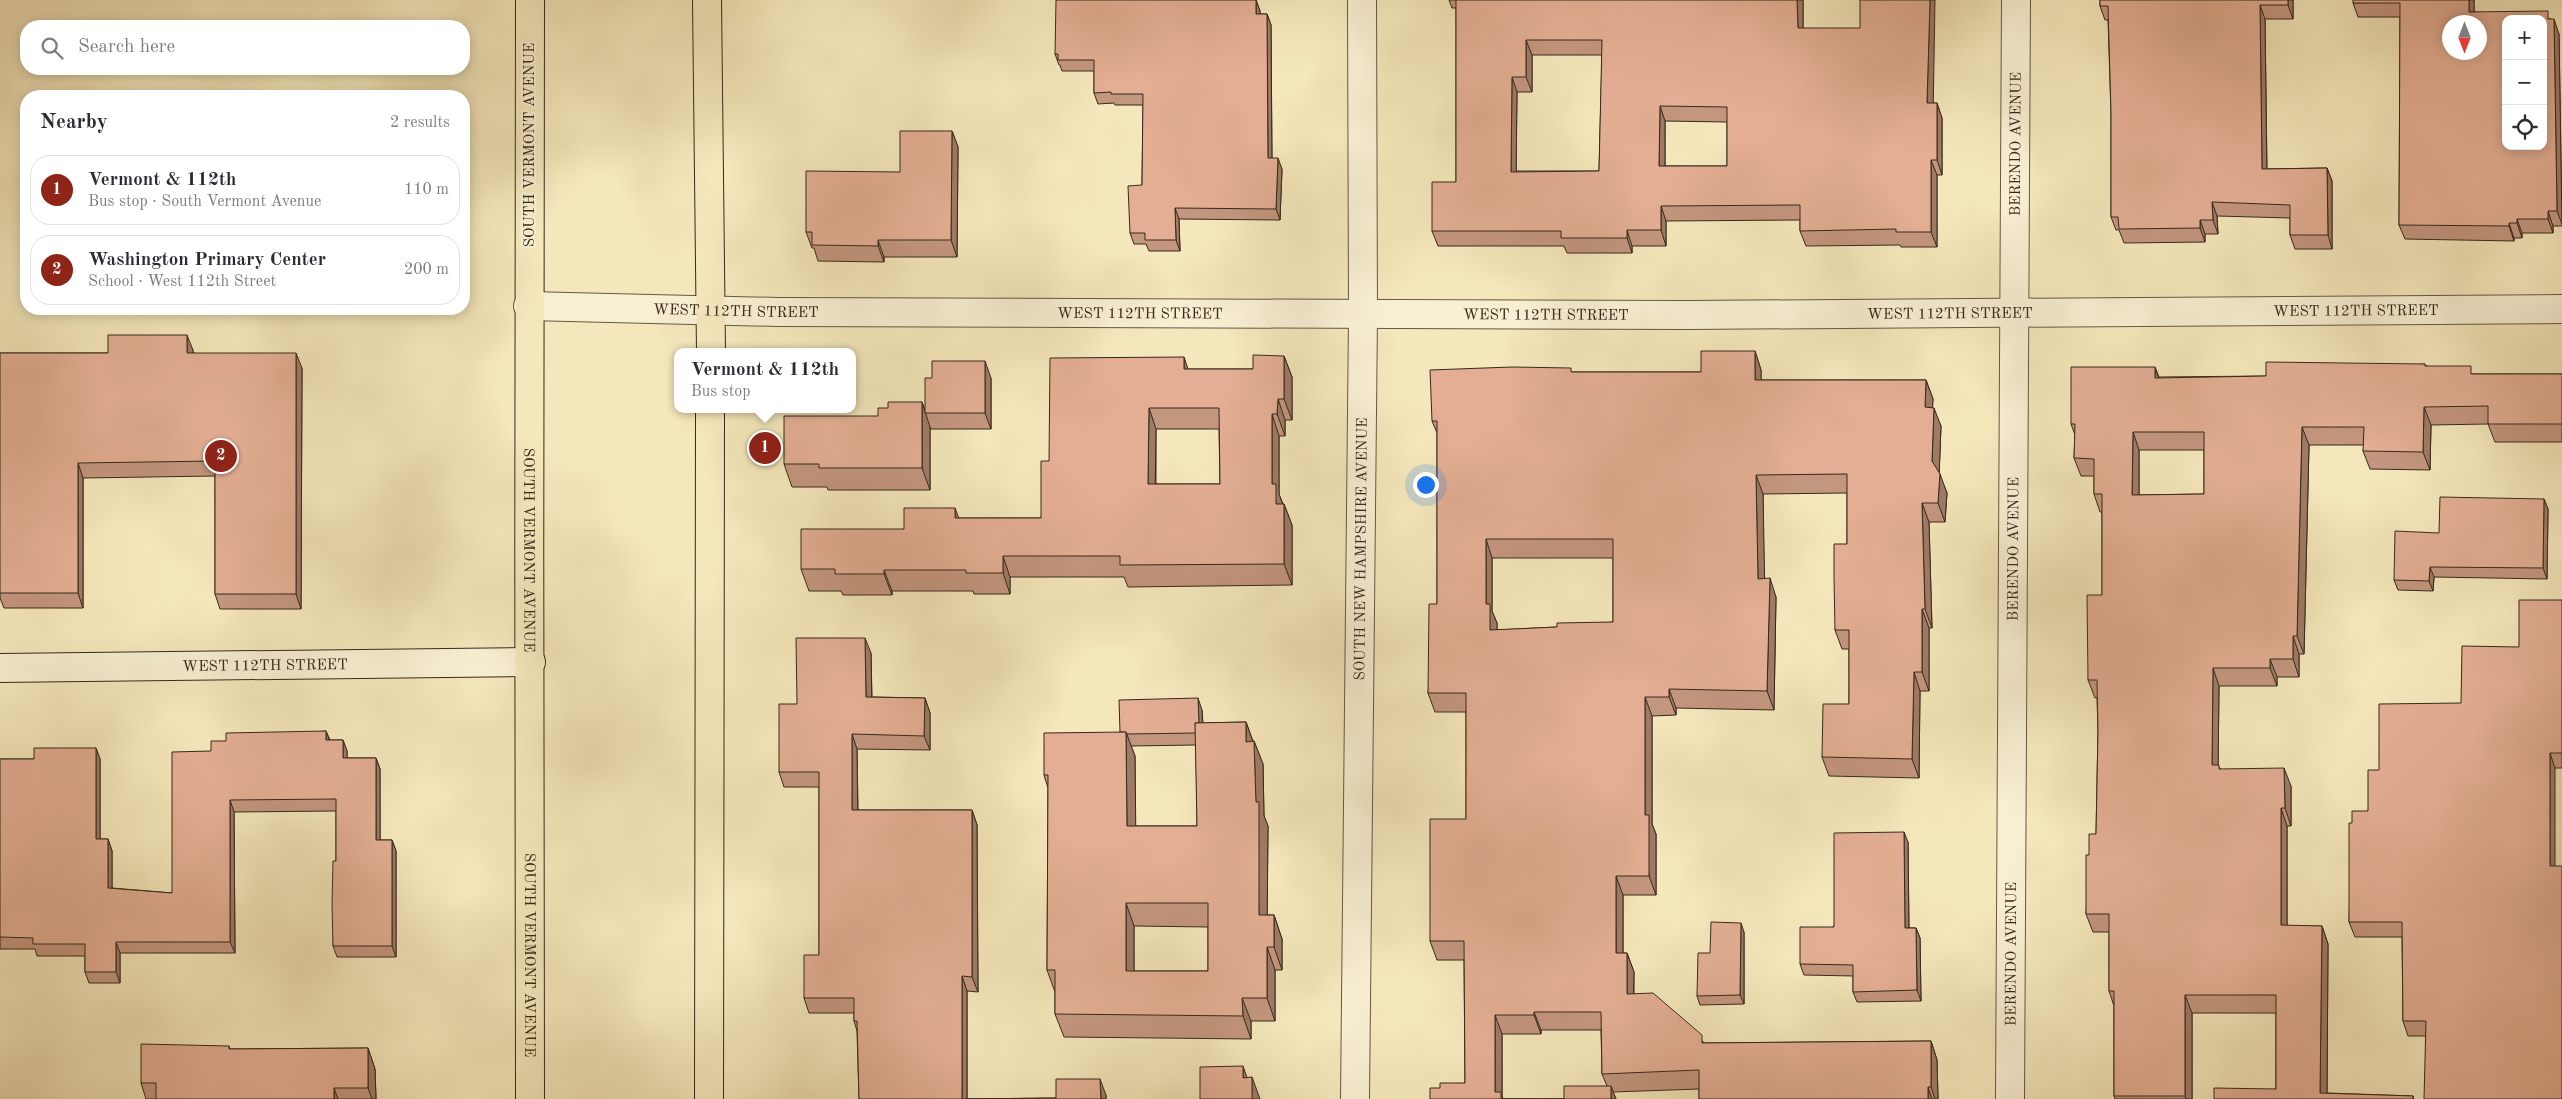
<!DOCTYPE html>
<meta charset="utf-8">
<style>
:root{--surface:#fff;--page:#f7f7f7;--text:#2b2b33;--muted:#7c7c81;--line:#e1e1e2;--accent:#8f2418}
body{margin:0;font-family:"Old Standard TT",serif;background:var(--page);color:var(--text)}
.controls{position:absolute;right:15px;top:15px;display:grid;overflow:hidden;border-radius:10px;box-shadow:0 2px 12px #0003}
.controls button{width:45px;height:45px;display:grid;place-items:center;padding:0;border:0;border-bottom:1px solid var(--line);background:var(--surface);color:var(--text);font:25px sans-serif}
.compass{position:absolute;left:2442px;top:15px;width:45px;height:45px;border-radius:50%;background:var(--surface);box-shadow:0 2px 12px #0003;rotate:180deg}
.you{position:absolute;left:1425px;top:484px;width:18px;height:18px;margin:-12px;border:4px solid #fff;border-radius:50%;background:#1a73e8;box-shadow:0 0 0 8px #1a73e833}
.badge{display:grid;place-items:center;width:32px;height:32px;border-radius:50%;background:var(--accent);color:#fff;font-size:16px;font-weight:700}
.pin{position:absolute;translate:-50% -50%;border:2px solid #fff;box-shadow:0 1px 5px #0006}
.popup{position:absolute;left:674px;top:348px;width:182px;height:65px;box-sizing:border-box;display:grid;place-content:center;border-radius:10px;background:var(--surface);filter:drop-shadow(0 1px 4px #0005);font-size:16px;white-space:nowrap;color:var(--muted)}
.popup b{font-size:19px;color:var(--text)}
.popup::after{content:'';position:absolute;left:50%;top:100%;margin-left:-10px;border:10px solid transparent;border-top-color:var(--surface)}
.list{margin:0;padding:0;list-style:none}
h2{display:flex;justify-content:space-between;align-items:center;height:65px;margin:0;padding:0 20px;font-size:21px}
h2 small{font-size:16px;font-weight:400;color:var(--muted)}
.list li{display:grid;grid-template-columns:32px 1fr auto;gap:15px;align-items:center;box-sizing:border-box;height:70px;margin:0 10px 10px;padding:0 10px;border:1px solid var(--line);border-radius:20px}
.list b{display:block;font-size:19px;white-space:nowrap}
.list p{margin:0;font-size:16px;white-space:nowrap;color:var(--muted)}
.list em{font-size:16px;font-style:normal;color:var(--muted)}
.icon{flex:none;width:28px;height:28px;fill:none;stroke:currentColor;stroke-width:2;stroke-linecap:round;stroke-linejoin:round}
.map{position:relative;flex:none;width:2562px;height:1099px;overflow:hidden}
.search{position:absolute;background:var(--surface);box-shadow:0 2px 12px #0003;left:20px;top:20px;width:450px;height:55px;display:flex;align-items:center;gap:12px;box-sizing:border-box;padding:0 18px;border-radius:20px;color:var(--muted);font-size:19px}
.panel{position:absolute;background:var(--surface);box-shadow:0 2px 12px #0003;left:20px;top:90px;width:450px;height:225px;border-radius:20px}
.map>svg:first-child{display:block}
</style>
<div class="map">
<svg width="2562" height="1099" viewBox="0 0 2562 1099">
<rect width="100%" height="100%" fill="#f4e7bb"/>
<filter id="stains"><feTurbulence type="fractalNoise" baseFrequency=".004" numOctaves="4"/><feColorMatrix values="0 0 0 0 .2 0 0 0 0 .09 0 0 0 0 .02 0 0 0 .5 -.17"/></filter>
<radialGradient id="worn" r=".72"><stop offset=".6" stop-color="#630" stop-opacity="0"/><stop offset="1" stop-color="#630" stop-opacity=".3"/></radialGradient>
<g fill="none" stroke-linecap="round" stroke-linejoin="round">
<defs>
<g id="street">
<path id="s1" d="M528,306L779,312L1688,315L2562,309"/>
<path id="s2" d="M1355,1099L1363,315L1362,0"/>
<path id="s3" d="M2010,1099L2016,0"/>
</g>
<g id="secondary">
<path id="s4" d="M0,668L531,662"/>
</g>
<g id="primary">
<path id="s5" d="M530,0C527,366 531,733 530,1099"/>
<path d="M707,0L711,352"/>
<path d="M709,1099L710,409"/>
</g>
</defs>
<!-- street casing -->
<use href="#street" stroke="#665842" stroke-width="30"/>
<!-- secondary casing -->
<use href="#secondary" stroke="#36291a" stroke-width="30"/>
<!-- primary casing -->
<use href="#primary" stroke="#36291a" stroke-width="30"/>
<!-- street -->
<use href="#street" stroke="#f8efd3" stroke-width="28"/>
<!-- secondary -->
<use href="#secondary" stroke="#f8efd3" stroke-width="28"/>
<!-- primary -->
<use href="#primary" stroke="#f4e7bb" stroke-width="28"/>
</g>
<!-- wall -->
<g fill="#c3967e" stroke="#36291a" fill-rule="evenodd">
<path d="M1256,0L1260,11V14H1267L1271,25L1272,158L1282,169L1280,220L1179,219L1180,251H1149L1146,244H1134L1130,233L1142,185L1143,105H1115L1114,103L1098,104L1094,93V71H1062L1060,65H1059L1055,54Z"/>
<path d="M1449,0H1803V28L1933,103H1937L1942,118V175H1937V247H1901L1900,245L1806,246L1800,231V220L1666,221V246H1632V253H1567L1564,246H1438L1432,231L1456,182V8H1452ZM1532,55H1602L1599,171H1516L1517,92H1532ZM1665,121L1727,122V166H1665Z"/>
<path d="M2100,0H2293V19H2265L2267,169L2327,168L2332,181V249H2295L2290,235V218L2217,216L2218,234H2205V242L2124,243L2119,230H2116L2111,217V113L2108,20H2105L2100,6Z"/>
<path d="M2474,0V12L2551,19L2559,34L2562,226H2553V233H2522V238H2514V241L2405,239L2399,225L2400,17H2358L2353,3Z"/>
<path d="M952,131L958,147L957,257H884V262L818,261L814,248H812L806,232L900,172Z"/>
<path d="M193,350V353L302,368L301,609H220L215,594V476L83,478V608H4L0,598V353H108Z"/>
<path d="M1755,351L1761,370V380H1926L1933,399L1932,407L1941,426L1939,474L1947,493L1945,522H1929L1932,628H1929V691H1920L1919,778L1829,776L1822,757L1849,704V649H1842L1835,630L1847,544V493L1763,494L1764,578L1776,597L1774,710L1676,708V715L1652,716V824L1656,834V895H1623V953H1627L1634,972V994L1705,1043L1931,1041L1937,1060L1938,1099H1699V1089L1613,1092L1616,1099H1430L1440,1088L1465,1083L1464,960H1437L1430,941L1466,819V712H1435L1428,693L1437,604V433L1432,421L1572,372H1701ZM1492,558H1613V622L1557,627L1497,630V623L1492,611ZM1541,1030H1601L1602,1074L1607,1086L1564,1099H1503L1502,1096V1034H1541Z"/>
<path d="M1284,356L1292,377V420H1285V436H1279V494L1283,504H1284L1292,525V585L1128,587L1124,577H1010V594H974L973,591H892V595H843L841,591H809L801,569L904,529L958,518H1041L1049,461L1188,369H1253ZM1156,429H1219L1220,484H1156Z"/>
<path d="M2425,364L2426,366L2473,374H2562V442H2495L2488,424L2431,425L2430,470L2370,469L2363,451L2364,445H2309L2304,654H2299V677H2277V686H2219L2218,765L2220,769L2291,786V826H2287V926H2322L2328,944L2327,1093L2413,1096L2414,1099H2214L2276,1089V1013H2192V1099H2115L2114,1096V1006L2109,991V932H2093L2086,914L2089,855L2096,834L2098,731L2097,698H2095L2088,680L2102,595V512H2100L2094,494V476H2081L2074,458L2075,435L2071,424L2155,367L2159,377L2266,376ZM2139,450H2204V494L2139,495Z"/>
<path d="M991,378V429H931L930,427V490H828L827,487H792L784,464L878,416L888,408L922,402L925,410Z"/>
<path d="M2544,499L2548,509L2547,579L2434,577L2433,591L2398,590L2394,580L2439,533Z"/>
<path d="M2562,600V768H2555L2426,1036H2408L2403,1021L2402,937H2355L2349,922L2352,823L2368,811L2379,770L2461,703L2519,647Z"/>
<path d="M871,653L872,697L925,698L930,713V750L857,749L858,810H972L977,825L978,992L967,991V1099L1056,1098L1106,1095V1099H859L857,1031L854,1021V1013H809L804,998L819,955V787H784L779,772L797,704Z"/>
<path d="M1202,710L1203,723L1246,722L1253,741H1254L1263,764L1264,816L1268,826L1267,915H1274L1282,939V970H1275V1021H1251V1039L1064,1037L1055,1014V992L1047,970L1048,788L1044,775L1120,732ZM1196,745L1197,826H1135V756L1131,746ZM1134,926L1208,927V971H1134Z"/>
<path d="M326,731L330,740H343L347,751V758H376L380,769V840H392L396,851V957H337L333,946L336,861V811L234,812L235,953H120V983H89L85,972V956H37L35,949H0V759H34L96,748L100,759V839H108L112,851V888L172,893L211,751L226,741Z"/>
<path d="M1908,842L1909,928H1916L1920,938L1921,1001L1857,1002L1853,992V976L1804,975L1800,964Z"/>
<path d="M1744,932V1004L1700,1005L1697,996L1710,953Z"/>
<path d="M229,1046L230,1049L368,1048L375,1069L376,1099H146L141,1083Z"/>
</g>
<!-- shaded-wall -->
<g fill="#9f7a67" stroke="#36291a">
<path d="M1256,0L1260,11V25L1256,14Z"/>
<path d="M1797,0H1803V43L1798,28Z"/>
<path d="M1930,0H1935L1933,118L1927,103Z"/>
<path d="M2288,0H2293V19L2288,5Z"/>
<path d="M2469,0H2474V22L2469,12Z"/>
<path d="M2260,5L2265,19L2267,183L2262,169Z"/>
<path d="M1267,14L1271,25L1272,169L1268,158Z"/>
<path d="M2554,19L2559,34L2562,224L2557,211Z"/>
<path d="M1526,40L1532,55V92L1526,77Z"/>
<path d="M1512,77L1517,92L1516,187L1511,172Z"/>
<path d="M1937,103L1942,118V175L1937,160Z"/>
<path d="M1660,106L1665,121V181L1659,166Z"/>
<path d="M952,131L958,147L957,257L951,240Z"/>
<path d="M1278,158L1282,169L1280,220L1276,209Z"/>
<path d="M1931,160L1937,175V247L1931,232Z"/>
<path d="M2327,168L2332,181V249L2328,235Z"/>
<path d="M2212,202L2217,216L2218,234L2213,220Z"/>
<path d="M1661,206L1666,221V246L1661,230Z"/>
<path d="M1175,208L1179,219L1180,251L1176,240Z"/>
<path d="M2548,211L2553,226V233L2548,219Z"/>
<path d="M2517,219L2522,233V238L2517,223Z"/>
<path d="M2200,220L2205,234V242L2200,228Z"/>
<path d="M2509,223L2514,238V241L2509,226Z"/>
<path d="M1627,230L1632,246V253L1627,238Z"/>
<path d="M878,240L884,257V262L878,246Z"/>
<path d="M187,335L193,350V368L187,353Z"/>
<path d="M1755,351L1761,370V399L1755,380Z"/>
<path d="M296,353L302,368L301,609L296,594Z"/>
<path d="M1284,356L1292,377V420L1284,399Z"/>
<path d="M1184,357L1191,378L1184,369Z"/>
<path d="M985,361L991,378V429L985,413Z"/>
<path d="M2155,367L2161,385L2155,378Z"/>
<path d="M1926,380L1933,399L1932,426L1925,407Z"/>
<path d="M1278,399L1285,420V436L1277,414Z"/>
<path d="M922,402L930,427V490L922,468Z"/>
<path d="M2424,407L2431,425L2430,470L2423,452Z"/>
<path d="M1149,408L1156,429L1155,505L1148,484Z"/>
<path d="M1934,408L1941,426L1939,480L1932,461Z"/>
<path d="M1272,414L1279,436V494L1283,505L1276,504L1272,484Z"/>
<path d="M2302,427L2309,445L2304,654L2297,636Z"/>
<path d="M2133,432L2139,450V513L2132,495Z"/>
<path d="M78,463L83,478V608L78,593Z"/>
<path d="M1940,474L1947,493L1945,522L1938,503Z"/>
<path d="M1756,475L1763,494L1765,597L1758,579Z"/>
<path d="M2544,499L2548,509L2547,579L2543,568Z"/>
<path d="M1922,503L1929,522L1932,628L1925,609Z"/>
<path d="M1284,504L1292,525V585L1284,564Z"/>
<path d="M955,508L963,529L955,518Z"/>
<path d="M1486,539L1492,558V611L1497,623V649L1490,630L1486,604Z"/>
<path d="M1003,556L1010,577V594L1003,573Z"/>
<path d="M2430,567L2434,577L2433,591L2429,581Z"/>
<path d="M884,570L892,591V595L884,574Z"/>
<path d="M1770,578L1776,597L1774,710L1767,691Z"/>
<path d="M1922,609L1929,628V691L1922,672Z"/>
<path d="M2293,636L2299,654V677L2293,659Z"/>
<path d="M865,638L871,653L872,712L866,697Z"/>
<path d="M2270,659L2277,677V686L2270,668Z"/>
<path d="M2213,668L2219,686L2218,783L2212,765Z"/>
<path d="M1914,672L1920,691L1919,778L1912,759Z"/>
<path d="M1669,689L1676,708V715L1669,697Z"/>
<path d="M1645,697L1652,716V824L1656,834V895L1649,876L1645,815Z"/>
<path d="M925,698L930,713V750L924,736Z"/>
<path d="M1198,698L1202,710L1203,745L1199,733Z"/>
<path d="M1246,722L1254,745L1246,742Z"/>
<path d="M326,731L330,742L326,740Z"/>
<path d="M1126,732L1135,756L1136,849L1127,826Z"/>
<path d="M852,734L857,749L858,825L852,810Z"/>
<path d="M343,740L347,751V770L343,758Z"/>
<path d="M1254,741L1263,764L1264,816L1268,826L1267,939L1259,915Z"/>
<path d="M96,748L100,759V851L96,839Z"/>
<path d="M2550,753L2555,768V880L2550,866Z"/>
<path d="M376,758L380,769V851L376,840Z"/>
<path d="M2284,768L2291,786V826L2285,808Z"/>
<path d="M230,800L234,812L235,953L230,942Z"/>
<path d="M2281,808L2287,826V943L2281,925Z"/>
<path d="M972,810L977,825L978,992L972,977Z"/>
<path d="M1904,832L1908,842L1909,938L1905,928Z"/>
<path d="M108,839L112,851V899L108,888Z"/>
<path d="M392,840L396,851V957L392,946Z"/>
<path d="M1616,876L1623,895V972L1616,953Z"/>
<path d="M1126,903L1134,926V994L1126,971Z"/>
<path d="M1274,915L1282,939V970L1274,947Z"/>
<path d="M1741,923L1744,932V1004L1740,995Z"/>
<path d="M2322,926L2328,944L2327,1099L2320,1093Z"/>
<path d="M1916,928L1920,938L1921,1001L1917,990Z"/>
<path d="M116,942L120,953V983L116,972Z"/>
<path d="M1267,947L1275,970V1021L1267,998Z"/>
<path d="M1627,953L1634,972L1633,1013L1627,994Z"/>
<path d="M962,976L967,991V1099H962Z"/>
<path d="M2185,995L2192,1013V1099H2186L2185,1096Z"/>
<path d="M1242,998L1251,1021V1039L1243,1016Z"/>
<path d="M1534,1012L1541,1030V1034L1534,1015Z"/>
<path d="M1495,1015L1502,1034V1096L1503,1099H1498L1495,1092Z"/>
<path d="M1931,1041L1937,1060L1938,1099H1935L1931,1087Z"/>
<path d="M368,1048L375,1069L376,1099H372L368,1088Z"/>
<path d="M1243,1066L1252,1092V1077L1260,1099H1251L1243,1078Z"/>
<path d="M1100,1079L1106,1095V1099H1101Z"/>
<path d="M1611,1086L1616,1099H1611Z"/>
<path d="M1928,1087L1932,1099H1928Z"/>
<path d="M334,1088L338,1099H334Z"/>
</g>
<!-- building -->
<g fill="#e3ae93" stroke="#36291a" fill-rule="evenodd">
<path d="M1056,0H1256V14H1267L1268,158H1278L1276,209L1175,208L1176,240H1145V233H1130L1128,186L1142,185L1143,94H1111V92L1094,93V60H1058V54H1055Z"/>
<path d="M1456,0H1797L1798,28H1860V0H1930L1927,103H1937V160H1931V232H1896V229L1800,231V205L1661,206V230H1627V238H1561V231H1432V182H1456ZM1526,40H1602L1599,171L1511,172L1512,77H1526ZM1660,106L1727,107V166H1659Z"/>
<path d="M2100,0H2288V5H2260L2262,169L2327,168L2328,235H2290V205L2212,202L2213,220H2200V228L2119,229L2118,217H2111V113L2108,6H2100Z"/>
<path d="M2353,0H2469V12L2548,11V19H2554L2557,211H2548V219H2517V223H2509V226L2399,225L2400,3H2353ZM2506,19H2543V146H2506ZM2450,22H2480V52H2450Z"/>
<path d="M900,131H952L951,240H878V246L812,245V232H806V171L900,172Z"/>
<path d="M108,335H187V353H296V594H215V461L78,463V593H0V353H108Z"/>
<path d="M1701,351H1755V380H1926L1925,407L1934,408L1932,461L1940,474L1938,503H1922L1925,609H1922V672H1914L1912,759L1822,757L1823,704H1849V630H1835L1834,577V544H1847V474L1756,475L1758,579L1770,578L1767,691L1669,689V697H1645V815H1649V876H1616V953H1627V994L1653,993L1702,1035V1043L1931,1041V1087H1928V1099H1699V1070L1602,1074L1601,1012H1534V1015H1495V1092H1501V1099H1564V1086H1611V1099H1430V1088H1440V1083H1465L1464,941H1430V819H1466V693H1428L1429,604H1437V421H1432L1430,370L1512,367L1571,368V372H1701ZM1486,539H1613V622L1557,623V627L1490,630V604H1486Z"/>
<path d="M1253,355L1284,356V399H1278L1277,414H1272V484H1276V504H1284V564L1120,565V556H1003V573H966V570H884V574H835V569H801V529H904V508H955V518H1041V461H1049L1050,358L1184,357V369H1253ZM1149,408H1219L1220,484H1148Z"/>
<path d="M932,361H985V413H925V378H932Z"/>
<path d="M2266,362L2425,364V366H2471V374H2562V424H2488V406L2424,407L2423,452L2363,451L2364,427H2302L2297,636H2293V659H2270V668H2213L2212,765H2219V769L2284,768L2285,808H2281V925L2322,926L2320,1093L2413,1096V1099H2214V1088L2276,1089V995H2185V1096H2114V991H2109V914H2086V855H2089V834H2096L2098,731L2097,680H2088L2087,595H2102V494H2094V459L2074,458L2075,424H2071V367H2155V378L2266,376ZM2133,432H2204V494L2132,495Z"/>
<path d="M888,402H922V468H819V464H784V416H878V408H888Z"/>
<path d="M2440,497L2544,499L2543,568L2430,567L2429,581L2394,580L2395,531L2439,533Z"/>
<path d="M2519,600H2562V753H2550V866H2562V1099H2424L2426,1021H2403L2402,922H2349V823H2352V811H2368V770H2379V704L2461,703L2462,646L2519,647Z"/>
<path d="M796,638H865L866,697L925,698L924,736L852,734V810H972V977L962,976V1099H859L857,1021H854V998H804V955H819V772H779V704H797Z"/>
<path d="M1198,698L1199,723H1195L1196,733L1127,734L1126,732H1120L1119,700Z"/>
<path d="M1246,722V742L1254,741L1256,802H1259V915H1274V947H1267V998H1242L1243,1016L1055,1014V970H1047L1048,775H1044V733L1126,732L1127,826H1197L1195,723ZM1126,903H1208V971H1126Z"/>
<path d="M326,731V740H343V758H376V840H392V946H333L332,905L333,861H336V799L230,800V942H116V972H85V944H33V938L0,937V759H34V748H96V839H108V888L172,893V752L211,751V741H226V733Z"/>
<path d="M1904,832L1905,928H1916L1917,990L1853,992V965L1800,964V927H1834V833Z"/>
<path d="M1711,922L1741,923L1740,995L1697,996L1698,953H1710Z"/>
<path d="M141,1044L229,1046V1049L368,1048V1088H334V1099H156V1083H141Z"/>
<path d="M1243,1066V1078L1252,1077V1099H1200V1067Z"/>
<path d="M1056,1079H1100L1101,1099H965L1056,1098Z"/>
</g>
<g text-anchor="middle" stroke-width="4.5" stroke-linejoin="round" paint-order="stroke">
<!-- street labels -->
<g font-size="15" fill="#36291a" stroke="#f8efd3">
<text transform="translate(529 145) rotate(-90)" y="5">SOUTH VERMONT AVENUE</text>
<text dy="5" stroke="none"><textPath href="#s3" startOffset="955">BERENDO AVENUE</textPath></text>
<text dy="5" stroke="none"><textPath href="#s1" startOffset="208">WEST 112TH STREET</textPath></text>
<text dy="5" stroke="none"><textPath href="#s1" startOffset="1828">WEST 112TH STREET</textPath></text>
<text dy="5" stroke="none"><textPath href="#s1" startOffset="612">WEST 112TH STREET</textPath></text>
<text dy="5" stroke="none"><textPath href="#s1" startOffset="1422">WEST 112TH STREET</textPath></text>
<text dy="5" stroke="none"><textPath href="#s1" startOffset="1018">WEST 112TH STREET</textPath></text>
<text dy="5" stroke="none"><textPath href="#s5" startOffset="550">SOUTH VERMONT AVENUE</textPath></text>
<text dy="5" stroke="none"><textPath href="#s2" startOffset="550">SOUTH NEW HAMPSHIRE AVENUE</textPath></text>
<text dy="5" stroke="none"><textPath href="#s3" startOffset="550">BERENDO AVENUE</textPath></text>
<text dy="5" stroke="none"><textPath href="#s4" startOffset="265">WEST 112TH STREET</textPath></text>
<text dy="5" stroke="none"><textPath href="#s5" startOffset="955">SOUTH VERMONT AVENUE</textPath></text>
<text dy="5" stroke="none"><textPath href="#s3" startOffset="145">BERENDO AVENUE</textPath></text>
</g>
</g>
<rect width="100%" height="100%" filter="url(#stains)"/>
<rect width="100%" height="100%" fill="url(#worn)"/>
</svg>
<div class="controls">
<button>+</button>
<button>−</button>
<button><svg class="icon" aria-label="locate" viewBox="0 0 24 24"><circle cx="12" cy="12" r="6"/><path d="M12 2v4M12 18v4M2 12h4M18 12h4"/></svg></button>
</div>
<svg class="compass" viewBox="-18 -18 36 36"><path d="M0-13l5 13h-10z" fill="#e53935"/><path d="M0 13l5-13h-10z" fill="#7c7c81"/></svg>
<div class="you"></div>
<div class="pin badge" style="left:765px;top:448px">1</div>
<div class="popup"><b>Vermont &amp; 112th</b>Bus stop</div>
<div class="pin badge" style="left:221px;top:456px">2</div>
<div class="search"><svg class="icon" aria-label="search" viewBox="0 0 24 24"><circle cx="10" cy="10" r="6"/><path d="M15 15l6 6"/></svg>Search here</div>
<section class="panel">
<h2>Nearby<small>2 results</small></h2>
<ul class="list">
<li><span class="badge">1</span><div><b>Vermont &amp; 112th</b><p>Bus stop · South Vermont Avenue</p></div><em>110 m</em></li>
<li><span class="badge">2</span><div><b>Washington Primary Center</b><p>School · West 112th Street</p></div><em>200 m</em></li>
</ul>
</section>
</div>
